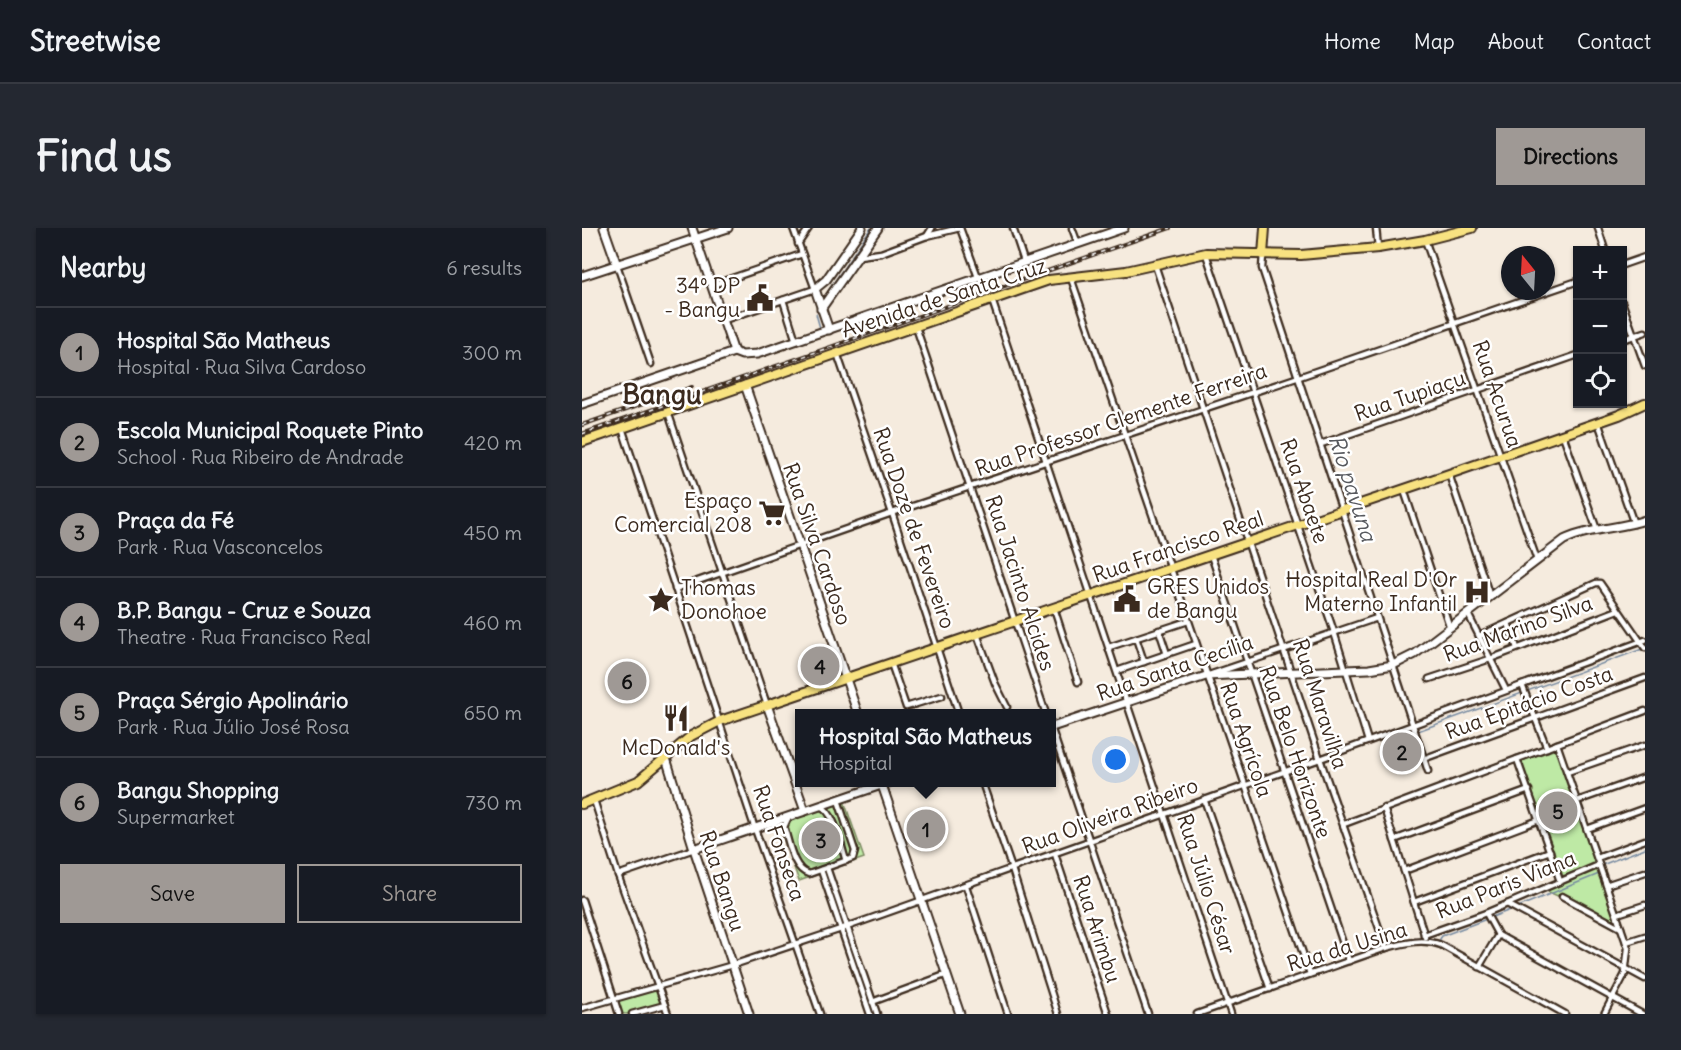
<!DOCTYPE html>
<meta charset="utf-8">
<style>
:root{--surface:#171b24;--page:#242831;--text:#f1f3f6;--muted:#9ea1a6;--line:#363941;--accent:#9f9995}
body{margin:0;font-family:Delius,sans-serif;background:var(--page);color:var(--text)}
.controls{position:absolute;right:18px;top:18px;display:grid;overflow:hidden;border-radius:0px;box-shadow:0 2px 4px #0004}
.controls button{width:54px;height:54px;display:grid;place-items:center;padding:0;border:0;border-bottom:2px solid var(--line);background:var(--surface);color:var(--text);font:30px sans-serif}
.compass{position:absolute;left:919px;top:18px;width:54px;height:54px;border-radius:50%;background:var(--surface);box-shadow:0 2px 4px #0004;rotate:342deg}
.you{position:absolute;left:534px;top:532px;width:21px;height:21px;margin:-15px;border:4px solid #fff;border-radius:50%;background:#1a73e8;box-shadow:0 0 0 9px #1a73e833}
.badge{display:grid;place-items:center;width:39px;height:39px;border-radius:50%;background:var(--accent);color:#111;font-size:20px;font-weight:700}
.pin{position:absolute;translate:-50% -50%;border:3px solid #fff;box-shadow:0 2px 6px #0006}
.popup{position:absolute;left:213px;top:481px;width:261px;height:78px;box-sizing:border-box;display:grid;place-content:center;border-radius:0px;background:var(--surface);filter:drop-shadow(0 2px 4px #0005);font-size:20px;white-space:nowrap;color:var(--muted)}
.popup b{font-size:22px;color:var(--text)}
.popup::after{content:'';position:absolute;left:50%;top:100%;margin-left:-12px;border:12px solid transparent;border-top-color:var(--surface)}
.list{margin:0;padding:0;list-style:none}
h2{display:flex;justify-content:space-between;align-items:center;height:78px;margin:0;padding:0 24px;font-size:26px}
h2 small{font-size:20px;font-weight:400;color:var(--muted)}
.list li{display:grid;grid-template-columns:39px 1fr auto;gap:18px;align-items:center;box-sizing:border-box;height:90px;padding:0 24px;border-top:2px solid var(--line)}
.list b{display:block;font-size:22px;white-space:nowrap}
.list p{margin:0;font-size:20px;white-space:nowrap;color:var(--muted)}
.list em{font-size:20px;font-style:normal;color:var(--muted)}
.actions{display:flex;gap:12px;padding:18px 24px}
.actions a{flex:1;padding:14px 0;border:2px solid var(--accent);border-radius:0px;text-align:center;font-size:21px;color:var(--accent)}
.actions .main{background:var(--accent);color:#111}
.icon{flex:none;width:33px;height:33px;fill:none;stroke:currentColor;stroke-width:2;stroke-linecap:round;stroke-linejoin:round}
.map{position:relative;flex:none;width:1063px;height:786px;overflow:hidden;border-radius:0px}
header{display:flex;align-items:center;gap:36px;box-sizing:border-box;height:84px;padding:0 30px;background:var(--surface);border-bottom:2px solid var(--line)}
header strong{font-size:28px}
nav{display:flex;gap:33px;margin-inline-start:auto;font-size:21px}
.intro{display:flex;align-items:center;justify-content:space-between;box-sizing:border-box;height:144px;padding:0 36px}
h1{margin:0;font-size:42px}
.button{padding:15px 27px;border-radius:0px;background:var(--accent);color:#111;font-size:21px;font-weight:700}
main{display:flex;gap:36px;padding:0 36px}
aside{flex:1;background:var(--surface);border-radius:0px;box-shadow:0 2px 4px #0004}
.map>svg:first-child{display:block}
</style>
<header>
<strong>Streetwise</strong>
<nav><a>Home</a><a>Map</a><a>About</a><a>Contact</a></nav>
</header>
<div class="intro"><h1>Find us</h1><a class="button">Directions</a></div>
<main>
<aside>
<h2>Nearby<small>6 results</small></h2>
<ul class="list">
<li><span class="badge">1</span><div><b>Hospital São Matheus</b><p>Hospital · Rua Silva Cardoso</p></div><em>300 m</em></li>
<li><span class="badge">2</span><div><b>Escola Municipal Roquete Pinto</b><p>School · Rua Ribeiro de Andrade</p></div><em>420 m</em></li>
<li><span class="badge">3</span><div><b>Praça da Fé</b><p>Park · Rua Vasconcelos</p></div><em>450 m</em></li>
<li><span class="badge">4</span><div><b>B.P. Bangu - Cruz e Souza</b><p>Theatre · Rua Francisco Real</p></div><em>460 m</em></li>
<li><span class="badge">5</span><div><b>Praça Sérgio Apolinário</b><p>Park · Rua Júlio José Rosa</p></div><em>650 m</em></li>
<li><span class="badge">6</span><div><b>Bangu Shopping</b><p>Supermarket</p></div><em>730 m</em></li>
</ul>
<div class="actions"><a class="main">Save</a><a>Share</a></div>
</aside>
<div class="map">
<svg width="1063" height="786" viewBox="0 0 1063 786">
<rect width="100%" height="100%" fill="#f5ebde"/>
<filter id="ink" filterUnits="userSpaceOnUse"><feTurbulence type="fractalNoise" baseFrequency=".0167" numOctaves="2"/><feDisplacementMap in="SourceGraphic" scale="12" xChannelSelector="R" yChannelSelector="G"/><feConvolveMatrix kernelMatrix="1 2 1 2 8 2 1 2 1" color-interpolation-filters="sRGB"/></filter>
<g filter="url(#ink)">
<!-- green -->
<g fill="#bee9a5" stroke="#7c8a62" stroke-width="1.5">
<path d="M974,521L1015,635L981,648L939,533Z"/>
<path d="M261,570L282,630L217,653L195,593Z"/>
<path d="M1015,640L1035,694L962,662Z"/>
<path d="M76,758L83,777L50,786H37L32,771Z"/>
</g>
<g fill="none" stroke-linecap="round" stroke-linejoin="round">
<!-- stream -->
<g stroke="#7589a0" stroke-width="1.5">
<path d="M686,23L687,0"/>
<path d="M683,41L684,31"/>
<path d="M246,63L289,0"/>
<path d="M234,86L238,100"/>
<path d="M714,136L717,146"/>
<path d="M719,151L745,229"/>
<path d="M815,441L832,493"/>
<path d="M834,498L836,503L1063,420"/>
<path d="M1020,637L1063,620"/>
<path d="M936,679L1017,646"/>
<path d="M858,716V711L860,708L931,681"/>
</g>
<defs>
<g id="street">
<path d="M378,0L396,49"/>
<path d="M431,0L442,33"/>
<path d="M490,0L496,16"/>
<path d="M794,0L796,20"/>
<path d="M1016,0L1023,22"/>
<path d="M345,8L350,0"/>
<path d="M843,12L955,332"/>
<path d="M216,16L227,0"/>
<path d="M624,26L752,404L786,513"/>
<path d="M681,27L680,40L846,543"/>
<path d="M277,28L299,25L345,8L378,0"/>
<path d="M35,37L69,136"/>
<path d="M573,37L738,531L804,720"/>
<path d="M1040,37L1063,29"/>
<path d="M489,50L728,746"/>
<path d="M130,57L220,26"/>
<path d="M201,72L214,113"/>
<path d="M410,72L649,786"/>
<path d="M1040,74L1063,138"/>
<path d="M142,92L233,61L211,0"/>
<path d="M334,99L464,486"/>
<path d="M1040,112L1063,104"/>
<path d="M255,125L310,285L377,486"/>
<path d="M86,184L185,477"/>
<path d="M1016,194L1052,296"/>
<path d="M40,200L173,601L238,786"/>
<path d="M981,207L1015,302"/>
<path d="M739,216L996,127"/>
<path d="M867,246L908,369"/>
<path d="M822,262L868,400"/>
<path d="M629,327L767,733"/>
<path d="M93,361L310,285L717,149L996,53"/>
<path d="M472,380L496,454"/>
<path d="M886,386L924,462"/>
<path d="M926,395L935,420"/>
<path d="M577,402L585,426"/>
<path d="M395,406L413,455L425,479"/>
<path d="M897,408L1014,355H1018L1063,420"/>
<path d="M554,410L562,434"/>
<path d="M527,419L606,393"/>
<path d="M309,435L324,479L360,468"/>
<path d="M535,443L614,416"/>
<path d="M630,446L795,390"/>
<path d="M847,451L908,431L1036,382"/>
<path d="M940,457L965,520"/>
<path d="M470,502L566,786"/>
<path d="M975,516L1046,720L1043,746L1022,786"/>
<path d="M841,531L1063,450"/>
<path d="M935,531L978,653"/>
<path d="M985,544L1063,517"/>
<path d="M400,554L430,641L476,786"/>
<path d="M622,571L688,761"/>
<path d="M12,572L36,647L86,786"/>
<path d="M995,573L1063,549"/>
<path d="M238,578C253,583 259,618 264,633"/>
<path d="M802,580L843,709"/>
<path d="M206,590L202,599C207,613 210,641 227,646L271,630L273,623L256,572"/>
<path d="M762,596L1063,483"/>
<path d="M1005,601L1063,580"/>
<path d="M812,612L947,562"/>
<path d="M473,626L526,786"/>
<path d="M1015,630L1063,612"/>
<path d="M245,640L295,786"/>
<path d="M239,642L288,786"/>
<path d="M822,643L957,592"/>
<path d="M36,647L112,621"/>
<path d="M1024,657L1063,644"/>
<path d="M384,658L426,786"/>
<path d="M980,668L1039,700"/>
<path d="M0,672L37,786"/>
<path d="M832,674L968,623"/>
<path d="M925,676L1063,751"/>
<path d="M904,685L916,707L1060,786"/>
<path d="M1035,686L1063,677"/>
<path d="M842,707L904,685L1017,637"/>
<path d="M1044,714L1063,708"/>
<path d="M897,739L916,707"/>
<path d="M290,774L363,747"/>
<path d="M0,780L151,737L259,701L738,531L1063,412"/>
<path d="M50,786L83,777"/>
<path d="M615,786L804,720C823,715 840,710 859,717L983,786"/>
</g>
<g id="secondary">
<path d="M22,0L35,37"/>
<path d="M110,0L152,124"/>
<path d="M0,48L146,0"/>
<path d="M239,81L296,0"/>
<path d="M247,102L233,61L244,52L280,0"/>
<path d="M163,157L276,486"/>
<path d="M0,176L152,124L160,127L175,126L542,0"/>
<path d="M185,477L223,583"/>
<path d="M470,499L624,448L787,441L811,437L833,426L982,312C1007,300 1036,301 1063,292"/>
<path d="M84,530L112,621L167,786"/>
<path d="M299,554L378,786"/>
<path d="M112,621L308,554"/>
</g>
<g id="primary">
<path d="M681,27L683,0"/>
<path d="M0,214L467,52L544,43L624,25L719,27L796,20L843,12L890,0"/>
<path d="M0,576L56,553L109,508L138,493L867,246L1037,187L1063,175"/>
</g>
</defs>
<!-- street casing -->
<use href="#street" stroke="#3b2a1e" stroke-width="9"/>
<!-- secondary casing -->
<use href="#secondary" stroke="#3b2a1e" stroke-width="11"/>
<!-- primary casing -->
<use href="#primary" stroke="#3b2a1e" stroke-width="12"/>
<!-- street -->
<use href="#street" stroke="#fff" stroke-width="4.5"/>
<!-- secondary -->
<use href="#secondary" stroke="#fff" stroke-width="7"/>
<!-- primary -->
<use href="#primary" stroke="#f8e281" stroke-width="8"/>
<defs>
<g id="rail">
<path d="M0,197L110,159"/>
<path d="M0,206L588,0"/>
</g>
</defs>
<!-- rail casing -->
<use href="#rail" stroke="#3b2a1e" stroke-width="4"/>
<!-- rail -->
<use href="#rail" stroke="#fff" stroke-width="1.5" stroke-dasharray="4.5" stroke-linecap="butt"/>
</g>
</g>
<!-- icons -->
<defs>
<symbol id="civic-bare" viewBox="-9 -9 18 18"><path d="M-.6-6.5H3V-4.5H.6V-3L4-1V1h2V6H-6V1h2V-1L-.6-3ZM-1.2 2.5V6h2.4V2.5Z" fill="#3b2a1e" stroke="#fff" stroke-width="2.5" paint-order="stroke"/></symbol>
<symbol id="supermarket-bare" viewBox="-9 -9 18 18"><path d="M-6-5.5h2.5l.6 2H6L4.5 2H-2.5L-4.4-4H-6ZM-1.5 3.2a1.3 1.3 0 1 0 .1 0ZM3 3.2a1.3 1.3 0 1 0 .1 0Z" fill="#3b2a1e" stroke="#fff" stroke-width="2.5" paint-order="stroke"/></symbol>
<symbol id="hospital-bare" viewBox="-9 -9 18 18"><path d="M-5-5h3v3.5h4V-5h3V5h-3V1.5h-4V5h-3Z" fill="#3b2a1e" stroke="#fff" stroke-width="2.5" paint-order="stroke"/></symbol>
<symbol id="sight-bare" viewBox="-9 -9 18 18"><path d="M0-6L1.8-2.2L6-1.7L2.9 1.2L3.7 5.4L0 3.3L-3.7 5.4L-2.9 1.2L-6-1.7L-1.8-2.2Z" fill="#3b2a1e" stroke="#fff" stroke-width="2.5" paint-order="stroke"/></symbol>
<symbol id="restaurant-bare" viewBox="-9 -9 18 18"><path d="M-5-6h1v4h1v-4h1v4h1v-4h1v5L-1.5 .5V6h-2V.5L-5-1ZM5-6V6H3V1.5H1.5Q1.5-4 5-6Z" fill="#3b2a1e" stroke="#fff" stroke-width="2.5" paint-order="stroke"/></symbol>
</defs>
<g fill-rule="evenodd">
<use href="#civic-bare" x="159" y="51" width="38" height="38"/>
<use href="#supermarket-bare" x="171" y="266" width="38" height="38"/>
<use href="#hospital-bare" x="876" y="345" width="38" height="38"/>
<use href="#civic-bare" x="526" y="352" width="38" height="38"/>
<use href="#sight-bare" x="60" y="353" width="38" height="38"/>
<use href="#restaurant-bare" x="75" y="471" width="38" height="38"/>
</g>
<g text-anchor="middle" stroke-width="5" stroke-linejoin="round" paint-order="stroke">
<!-- poi labels -->
<g font-size="21" fill="#3b2a1e" stroke="#fff" text-anchor="end">
<text x="158" y="65">34º DP<tspan x="158" dy="24">- Bangu</tspan></text>
<text x="170" y="280">Espaço<tspan x="170" dy="24">Comercial 208</tspan></text>
<text x="875" y="359">Hospital Real D'Or<tspan x="875" dy="24">Materno Infantil</tspan></text>
<text x="565" y="366" text-anchor="start">GRES Unidos<tspan x="565" dy="24">de Bangu</tspan></text>
<text x="99" y="367" text-anchor="start">Thomas<tspan x="99" dy="24">Donohoe</tspan></text>
<text x="94" y="527" text-anchor="middle">McDonald's</text>
</g>
<!-- street labels -->
<g font-size="21" fill="#3b2a1e" stroke="#fff">
<text transform="translate(362 70) rotate(-18)" y="7">Avenida de Santa Cruz</text>
<text transform="translate(915 166) rotate(71)" y="7">Rua Acurua</text>
<text transform="translate(828 168) rotate(-19)" y="7">Rua Tupiaçu</text>
<text transform="translate(539 192) rotate(-19)" y="7">Rua Professor Clemente Ferreira</text>
<text transform="translate(722 263) rotate(71)" y="7">Rua Abaete</text>
<text transform="translate(332 300) rotate(71)" y="7">Rua Doze de Fevereiro</text>
<text transform="translate(235 316) rotate(71)" y="7">Rua Silva Cardoso</text>
<text transform="translate(596 319) rotate(-19)" y="7">Rua Francisco Real</text>
<text transform="translate(438 355) rotate(72)" y="7">Rua Jacinto Alcides</text>
<text transform="translate(936 401) rotate(-20)" y="7">Rua Marino Silva</text>
<text transform="translate(593 440) rotate(-19)" y="7">Rua Santa Cecília</text>
<text transform="translate(947 475) rotate(-20)" y="7">Rua Epitácio Costa</text>
<text transform="translate(738 476) rotate(72)" y="7">Rua Maravilha</text>
<text transform="translate(664 512) rotate(71)" y="7">Rua Agrícola</text>
<text transform="translate(713 524) rotate(71)" y="7">Rua Belo Horizonte</text>
<text transform="translate(528 588) rotate(-20)" y="7">Rua Oliveira Ribeiro</text>
<text transform="translate(197 615) rotate(71)" y="7">Rua Fonseca</text>
<text transform="translate(140 653) rotate(72)" y="7">Rua Bangu</text>
<text transform="translate(624 656) rotate(72)" y="7">Rua Júlio César</text>
<text transform="translate(924 657) rotate(-22)" y="7">Rua Paris Viana</text>
<text transform="translate(515 701) rotate(72)" y="7">Rua Arimbu</text>
<text transform="translate(765 719) rotate(-17)" y="7">Rua da Usina</text>
</g>
<!-- water labels -->
<g font-size="22" font-style="italic" fill="#585a5f" stroke="#fff">
<text transform="translate(771 260) rotate(72)" y="8">Rio pavuna</text>
</g>
<!-- district labels -->
<g font-size="27" font-weight="bold" fill="#3b2a1e" stroke="#fff">
<text x="80" y="176">Bangu</text>
</g>
</g>
</svg>
<div class="controls">
<button>+</button>
<button>−</button>
<button><svg class="icon" aria-label="locate" viewBox="0 0 24 24"><circle cx="12" cy="12" r="6"/><path d="M12 2v4M12 18v4M2 12h4M18 12h4"/></svg></button>
</div>
<svg class="compass" viewBox="-18 -18 36 36"><path d="M0-13l5 13h-10z" fill="#e53935"/><path d="M0 13l5-13h-10z" fill="#9ea1a6"/></svg>
<div class="you"></div>
<div class="pin badge" style="left:344px;top:601px">1</div>
<div class="popup"><b>Hospital São Matheus</b>Hospital</div>
<div class="pin badge" style="left:820px;top:524px">2</div>
<div class="pin badge" style="left:239px;top:612px">3</div>
<div class="pin badge" style="left:238px;top:438px">4</div>
<div class="pin badge" style="left:976px;top:583px">5</div>
<div class="pin badge" style="left:45px;top:453px">6</div>
</div>
</main>
